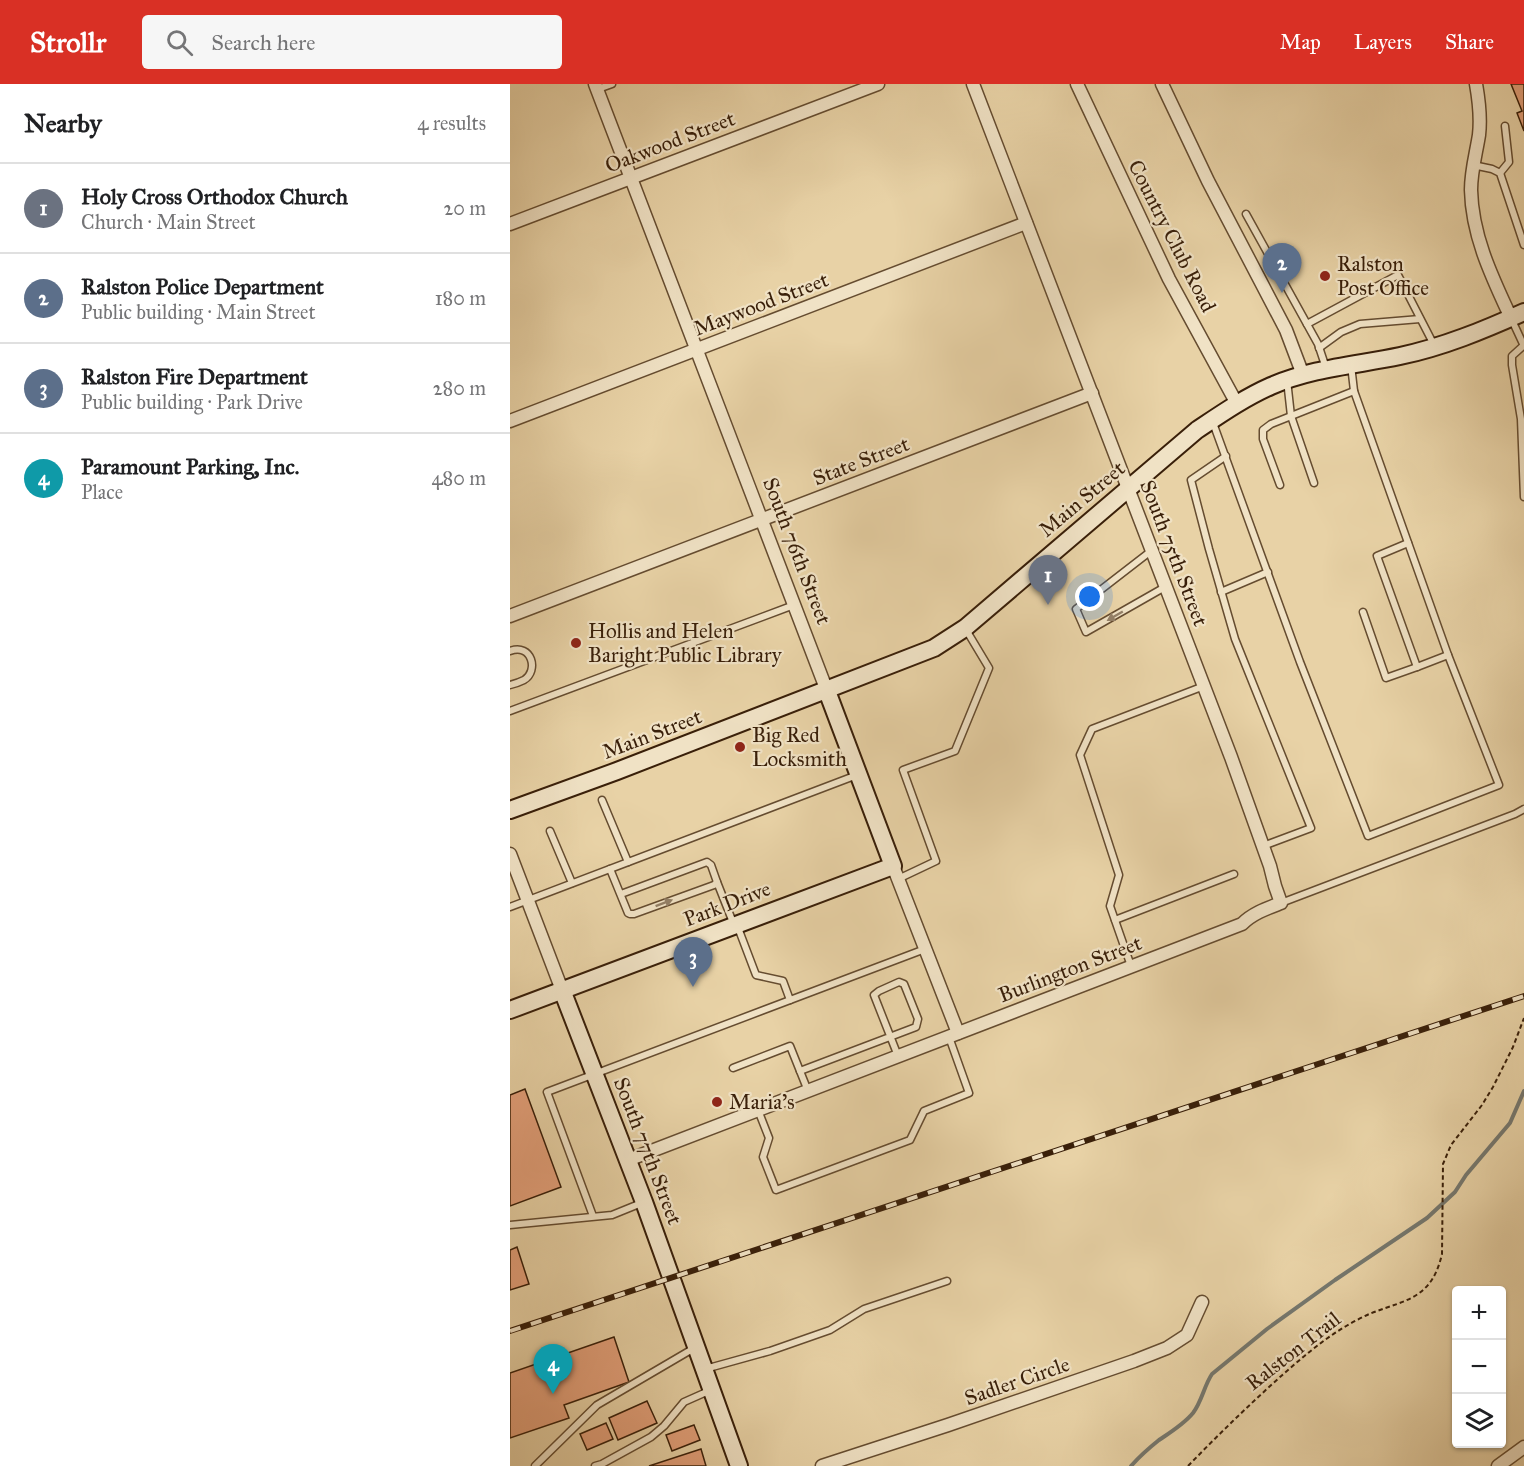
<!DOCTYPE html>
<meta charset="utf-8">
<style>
:root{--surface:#fff;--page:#f6f6f6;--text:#202124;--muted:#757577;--line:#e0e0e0;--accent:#d93025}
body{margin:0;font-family:"IM FELL Great Primer",serif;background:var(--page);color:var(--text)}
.controls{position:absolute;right:18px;bottom:18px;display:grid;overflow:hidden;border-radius:6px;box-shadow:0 2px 4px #0004}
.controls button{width:54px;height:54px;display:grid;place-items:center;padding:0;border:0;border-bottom:2px solid var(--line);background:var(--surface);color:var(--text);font:30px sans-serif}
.you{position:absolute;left:580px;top:513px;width:21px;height:21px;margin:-15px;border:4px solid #fff;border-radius:50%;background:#1a73e8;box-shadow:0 0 0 9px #1a73e833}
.badge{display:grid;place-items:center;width:39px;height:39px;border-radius:50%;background:var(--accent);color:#fff;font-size:20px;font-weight:700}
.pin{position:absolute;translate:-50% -50px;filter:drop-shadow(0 2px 3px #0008)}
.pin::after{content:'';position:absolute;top:32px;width:21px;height:18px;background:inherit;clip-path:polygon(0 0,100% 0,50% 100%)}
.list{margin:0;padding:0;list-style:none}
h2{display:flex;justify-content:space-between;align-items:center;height:78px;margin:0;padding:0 24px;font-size:26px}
h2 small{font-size:20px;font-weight:400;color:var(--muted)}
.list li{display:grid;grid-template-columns:39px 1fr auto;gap:18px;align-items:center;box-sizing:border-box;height:90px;padding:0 24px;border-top:2px solid var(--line)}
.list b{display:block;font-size:22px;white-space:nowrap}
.list p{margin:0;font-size:20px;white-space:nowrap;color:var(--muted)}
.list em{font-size:20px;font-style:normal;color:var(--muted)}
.icon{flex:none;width:33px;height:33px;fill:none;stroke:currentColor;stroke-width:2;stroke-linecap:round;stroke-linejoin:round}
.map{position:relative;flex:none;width:1014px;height:1382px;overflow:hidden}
header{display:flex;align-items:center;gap:36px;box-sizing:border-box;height:84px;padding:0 30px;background:var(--accent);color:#fff}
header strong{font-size:28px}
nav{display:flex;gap:33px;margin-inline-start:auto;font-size:21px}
.search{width:420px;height:54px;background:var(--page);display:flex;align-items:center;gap:15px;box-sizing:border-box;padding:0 21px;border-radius:6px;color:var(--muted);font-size:22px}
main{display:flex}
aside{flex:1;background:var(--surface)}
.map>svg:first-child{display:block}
</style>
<header>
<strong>Strollr</strong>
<div class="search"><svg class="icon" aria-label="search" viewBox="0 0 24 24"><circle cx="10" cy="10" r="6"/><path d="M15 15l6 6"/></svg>Search here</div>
<nav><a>Map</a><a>Layers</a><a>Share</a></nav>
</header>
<main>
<aside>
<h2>Nearby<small>4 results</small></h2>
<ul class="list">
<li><span class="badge" style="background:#6b7280">1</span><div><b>Holy Cross Orthodox Church</b><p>Church · Main Street</p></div><em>20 m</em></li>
<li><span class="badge" style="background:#5c6f8a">2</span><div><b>Ralston Police Department</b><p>Public building · Main Street</p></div><em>180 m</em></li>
<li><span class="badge" style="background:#5c6f8a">3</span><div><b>Ralston Fire Department</b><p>Public building · Park Drive</p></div><em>280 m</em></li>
<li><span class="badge" style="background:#0f9aa8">4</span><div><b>Paramount Parking, Inc.</b><p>Place</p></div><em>480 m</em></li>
</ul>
</aside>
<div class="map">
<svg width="1014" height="1382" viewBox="0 0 1014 1382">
<rect width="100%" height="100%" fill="#e8d2a6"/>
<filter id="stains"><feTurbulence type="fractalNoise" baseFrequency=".00333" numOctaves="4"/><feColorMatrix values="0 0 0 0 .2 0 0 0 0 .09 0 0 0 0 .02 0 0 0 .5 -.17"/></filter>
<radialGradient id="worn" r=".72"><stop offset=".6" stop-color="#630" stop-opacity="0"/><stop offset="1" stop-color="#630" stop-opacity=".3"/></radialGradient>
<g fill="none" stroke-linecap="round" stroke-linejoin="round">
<!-- stream -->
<path stroke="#75786f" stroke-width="4" d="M621,1382C629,1373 639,1364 649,1356C661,1348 674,1340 683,1329C692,1317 694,1302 702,1290L757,1245L825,1196L917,1134L945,1108L956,1091L1000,1039L1014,1007"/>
</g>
<!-- building -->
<g fill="#e3a07a" stroke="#391f09" stroke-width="1.5">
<path d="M1001,0H1014V47L1007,29L1012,27Z"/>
<path d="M15,1005L51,1103L0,1122V1011Z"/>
<path d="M7,1163L19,1200L0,1206V1166Z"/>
<path d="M104,1253L119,1298L54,1321L59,1334L0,1354V1289Z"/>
<path d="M137,1317L147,1339L108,1356L99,1334Z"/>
<path d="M96,1339L103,1355L77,1366L70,1350Z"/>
<path d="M184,1341L190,1356L162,1367L156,1351Z"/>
<path d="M191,1365L196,1382H139Z"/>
</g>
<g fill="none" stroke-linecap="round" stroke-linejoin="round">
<defs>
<g id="lane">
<path d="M88,5L102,0"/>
<path d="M963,81L982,85L990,89L1014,161"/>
<path d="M990,89L999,78L995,42"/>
<path d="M736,130L808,260L816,284"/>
<path d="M1001,234L1014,262"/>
<path d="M797,240L888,191L924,261"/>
<path d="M1013,262L1002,272V281L1011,335L1014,413"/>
<path d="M809,264L831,248L850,240L910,235"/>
<path d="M777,296L781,332L804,399"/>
<path d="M702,336L790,578L858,752L989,701L938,571L844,307L841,281"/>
<path d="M716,372L681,396L699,465L725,555L801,744L753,762"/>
<path d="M770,401L753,355V346L761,340L844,307"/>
<path d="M898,459L867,472L907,583L938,571"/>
<path d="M641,467L566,525L576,548L655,503"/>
<path d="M711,508L758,488"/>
<path d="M853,528L876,594L907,583"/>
<path d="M0,567C22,559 29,587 14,596C10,598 4,600 0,601"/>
<path d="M0,627L284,521"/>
<path d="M92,716L118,778"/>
<path d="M40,747L62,799"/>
<path d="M100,785L118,829L120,830H124L204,801L207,798L201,781L197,778L111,810"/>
<path d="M388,795L426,777L393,686L445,667L479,584L455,544"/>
<path d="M207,798L224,841"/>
<path d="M771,819L1005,730L1014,725"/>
<path d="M0,823L347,691"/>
<path d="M605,836L724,790"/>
<path d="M227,841L246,891L273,897L280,916"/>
<path d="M621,882L600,822L609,791L570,671L582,645L694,602"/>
<path d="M223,984L280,962L298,1007"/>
<path d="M290,987L406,943L408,935L394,900L389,898L369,907L364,911L388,972"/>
<path d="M248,1026L259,1054L253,1073L266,1106L400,1056L414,1027L459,1009L439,953"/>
<path d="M83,1132L37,1008L415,865"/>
<path d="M0,1141L102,1131L134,1118"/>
<path d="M195,1285L260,1267L320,1246L354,1225L437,1197"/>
<path d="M25,1382L87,1321L186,1263"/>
<path d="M85,1382L92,1380L141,1353L154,1342L174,1318L201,1306"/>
</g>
<g id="street">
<path d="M85,0L317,607"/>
<path d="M567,0L659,195L727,320"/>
<path d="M652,0L698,97L776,246L793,291"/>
<path d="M966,0C969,17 971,34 969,51C966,70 961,87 961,106C962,152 982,193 1001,234"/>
<path d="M0,140L368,0"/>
<path d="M0,337L516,139"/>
<path d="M0,532L582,309"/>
<path d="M0,770L52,906"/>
<path d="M383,782L448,949"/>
<path d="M118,1076L732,840C743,829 758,824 771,819L765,802L760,782L721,673L463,0"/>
<path d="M312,1382L438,1341L624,1277L657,1264L677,1251L692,1218"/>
<path d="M988,1382L1014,1363"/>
</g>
<g id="secondary">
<path d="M0,726L107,687L424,564L455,544L687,346C711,330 734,314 761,302C802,284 847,281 890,272C933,263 974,246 1014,228"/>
<path d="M52,906L134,1118L229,1382"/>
<path d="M0,926L383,782L317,607"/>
</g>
</defs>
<!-- lane casing -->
<use href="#lane" stroke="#654c30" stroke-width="9"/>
<!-- street casing -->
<use href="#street" stroke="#654c30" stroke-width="15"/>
<!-- secondary casing -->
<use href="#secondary" stroke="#391f09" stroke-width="20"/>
<!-- path -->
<path stroke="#391f09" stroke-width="2" stroke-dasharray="4.5 3" stroke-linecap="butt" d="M678,1382C708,1351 738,1322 770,1293C794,1272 818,1251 847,1236C885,1215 920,1223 932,1170L933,1080L941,1061L972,1021L983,1003L1003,963L1014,934"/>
<!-- lane -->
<use href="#lane" stroke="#f0e2c5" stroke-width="6"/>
<!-- street -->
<use href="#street" stroke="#f0e2c5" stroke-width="12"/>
<!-- secondary -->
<use href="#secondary" stroke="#f0e2c5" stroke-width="16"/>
<defs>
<path id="rail" d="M0,1247L1014,912"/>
</defs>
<!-- rail casing -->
<use href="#rail" stroke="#391f09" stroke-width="6"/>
<!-- rail -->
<use href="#rail" stroke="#f0e2c5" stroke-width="4" stroke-dasharray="11" stroke-linecap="butt"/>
</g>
<!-- one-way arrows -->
<defs><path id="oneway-solid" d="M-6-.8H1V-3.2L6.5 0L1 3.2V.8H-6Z" transform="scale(1.5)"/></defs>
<g fill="#948067">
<use href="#oneway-solid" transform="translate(605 532) rotate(150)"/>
<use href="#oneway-solid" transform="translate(154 819) rotate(-21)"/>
</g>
<!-- markers -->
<g fill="#8f2418" stroke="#f0e2c5" stroke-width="2">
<circle cx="815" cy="192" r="6"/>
<circle cx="66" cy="559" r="6"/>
<circle cx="230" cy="663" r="6"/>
<circle cx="207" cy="1018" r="6"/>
</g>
<g text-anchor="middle" stroke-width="4.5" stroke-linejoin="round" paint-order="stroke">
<!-- street labels -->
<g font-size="21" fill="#391f09" stroke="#f0e2c5">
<text transform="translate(160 58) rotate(-21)" y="7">Oakwood Street</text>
<text transform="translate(662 152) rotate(63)" y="7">Country Club Road</text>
<text transform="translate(251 220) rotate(-21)" y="7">Maywood Street</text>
<text transform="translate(351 377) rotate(-21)" y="7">State Street</text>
<text transform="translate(572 415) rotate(-40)" y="7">Main Street</text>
<text transform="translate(287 467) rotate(69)" y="7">South 76th Street</text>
<text transform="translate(664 469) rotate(69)" y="7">South 75th Street</text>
<text transform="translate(142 650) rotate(-21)" y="7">Main Street</text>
<text transform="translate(217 820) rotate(-21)" y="7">Park Drive</text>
<text transform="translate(560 885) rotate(-21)" y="7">Burlington Street</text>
<text transform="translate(138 1067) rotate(69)" y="7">South 77th Street</text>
<text transform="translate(783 1267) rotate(-38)" y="7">Ralston Trail</text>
<text transform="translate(507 1297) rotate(-19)" y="7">Sadler Circle</text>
</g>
<!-- poi labels -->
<g font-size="21" fill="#391f09" stroke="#f0e2c5" text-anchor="start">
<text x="827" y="187">Ralston<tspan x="827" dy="24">Post Office</tspan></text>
<text x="78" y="554">Hollis and Helen<tspan x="78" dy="24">Baright Public Library</tspan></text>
<text x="242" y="658">Big Red<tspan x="242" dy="24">Locksmith</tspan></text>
<text x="219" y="1025">Maria's</text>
</g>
</g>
<rect width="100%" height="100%" filter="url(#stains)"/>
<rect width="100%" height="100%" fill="url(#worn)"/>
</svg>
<div class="controls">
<button>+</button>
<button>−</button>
<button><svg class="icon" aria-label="layers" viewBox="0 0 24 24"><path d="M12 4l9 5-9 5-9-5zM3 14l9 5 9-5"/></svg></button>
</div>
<div class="you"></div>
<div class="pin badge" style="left:538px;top:521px;background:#6b7280">1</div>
<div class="pin badge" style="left:772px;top:209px;background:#5c6f8a">2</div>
<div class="pin badge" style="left:183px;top:903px;background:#5c6f8a">3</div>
<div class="pin badge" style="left:43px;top:1310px;background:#0f9aa8">4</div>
</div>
</main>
